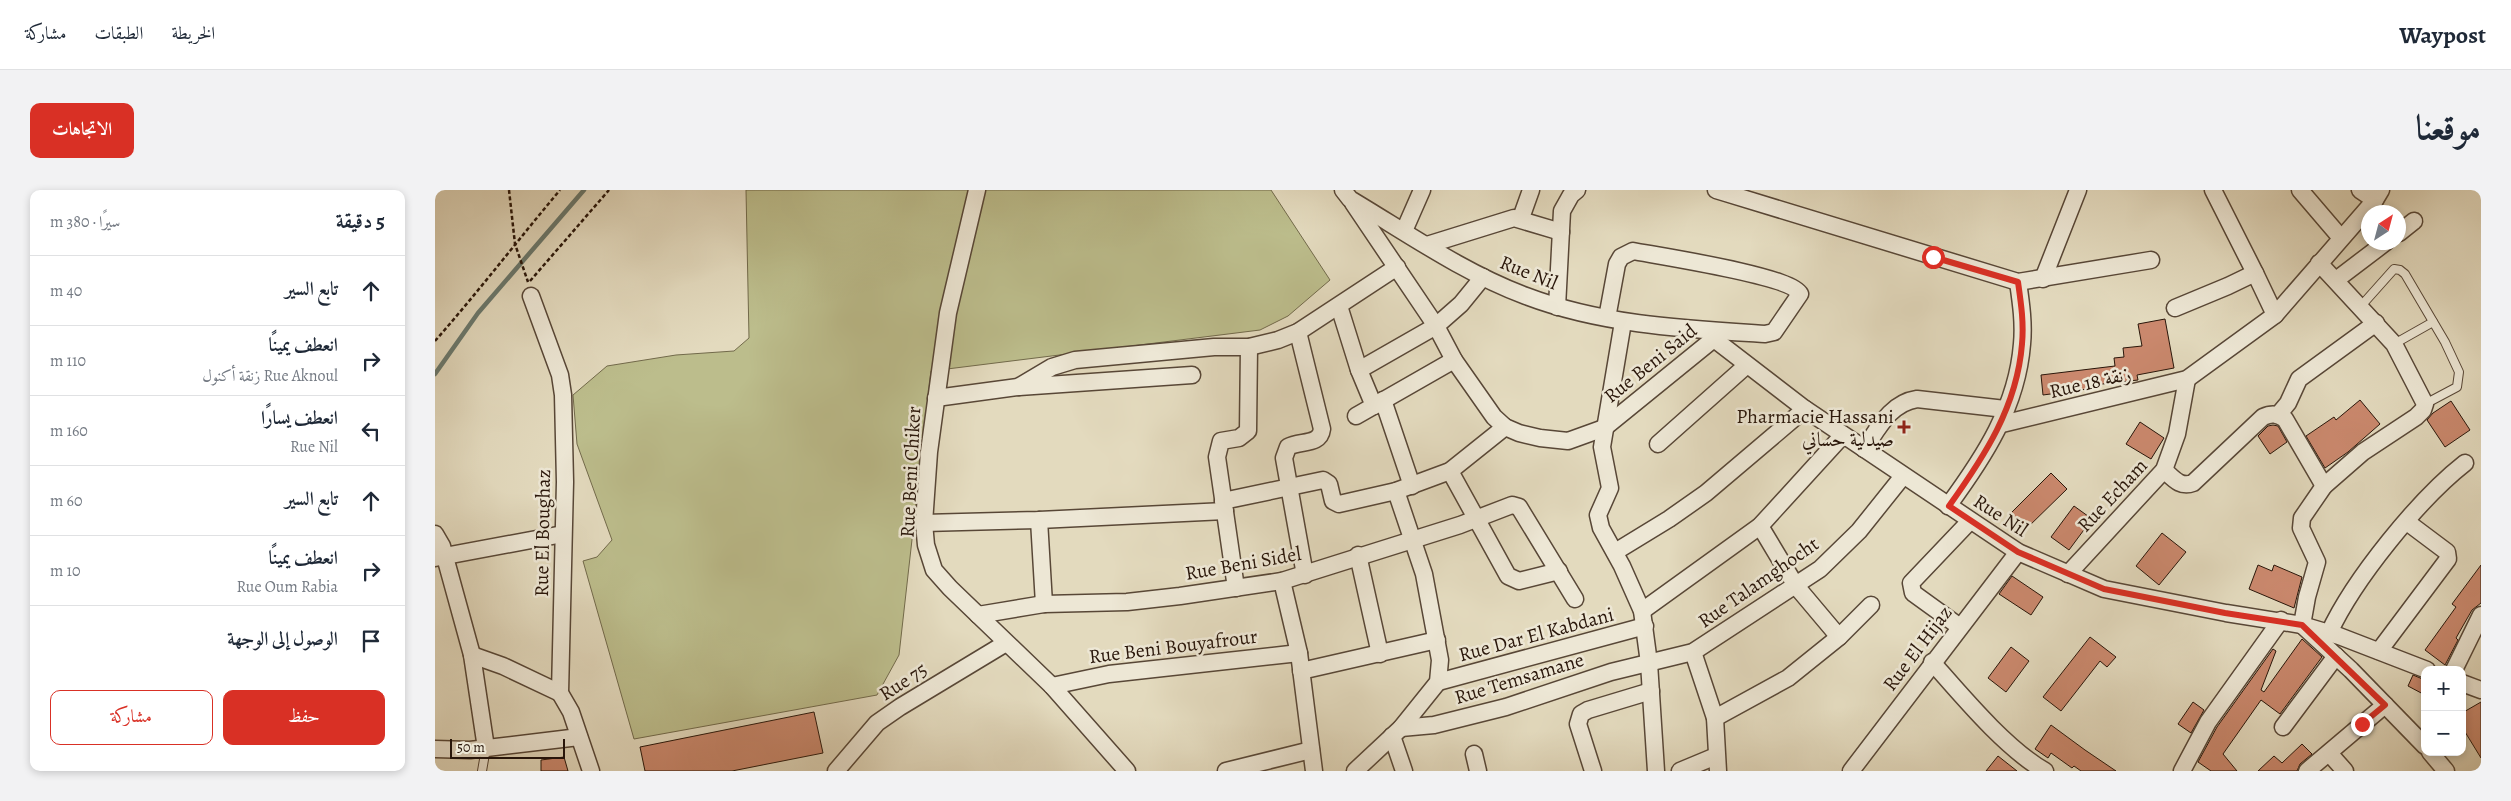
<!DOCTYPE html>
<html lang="ar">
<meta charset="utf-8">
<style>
:root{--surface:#fff;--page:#f2f2f3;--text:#1f2937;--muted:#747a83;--line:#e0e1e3;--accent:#d93025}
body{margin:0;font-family:Alegreya,Amiri,serif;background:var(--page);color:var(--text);direction:rtl}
.controls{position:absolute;right:15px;bottom:15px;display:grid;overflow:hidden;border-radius:10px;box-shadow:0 2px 8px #0003}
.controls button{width:45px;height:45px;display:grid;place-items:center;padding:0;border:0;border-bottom:1px solid var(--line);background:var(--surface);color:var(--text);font:25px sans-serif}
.compass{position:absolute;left:1926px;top:15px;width:45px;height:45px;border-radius:50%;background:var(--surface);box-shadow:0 2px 8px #0003;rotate:36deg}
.scale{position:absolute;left:15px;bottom:12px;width:115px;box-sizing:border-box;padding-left:5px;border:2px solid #29160a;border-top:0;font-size:14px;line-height:18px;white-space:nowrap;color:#29160a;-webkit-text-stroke:4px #ede7d5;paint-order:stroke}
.stop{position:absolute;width:15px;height:15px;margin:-11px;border:4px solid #d93025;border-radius:50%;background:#fff}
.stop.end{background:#d93025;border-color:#fff;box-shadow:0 1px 5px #0008}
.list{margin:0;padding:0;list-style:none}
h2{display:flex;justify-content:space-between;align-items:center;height:65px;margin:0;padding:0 20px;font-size:21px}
h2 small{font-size:16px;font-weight:400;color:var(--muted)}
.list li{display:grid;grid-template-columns:32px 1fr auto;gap:15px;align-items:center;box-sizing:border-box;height:70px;padding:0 20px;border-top:1px solid var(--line)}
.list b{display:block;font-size:19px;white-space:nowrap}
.list p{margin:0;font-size:16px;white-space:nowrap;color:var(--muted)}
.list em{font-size:16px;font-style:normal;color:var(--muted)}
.actions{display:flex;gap:10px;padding:15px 20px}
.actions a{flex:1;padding:11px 0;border:1px solid var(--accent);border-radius:10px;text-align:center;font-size:18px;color:var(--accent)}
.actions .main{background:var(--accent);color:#fff}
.icon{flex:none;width:28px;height:28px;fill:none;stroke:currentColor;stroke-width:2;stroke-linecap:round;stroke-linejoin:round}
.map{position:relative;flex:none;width:2046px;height:581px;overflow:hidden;direction:ltr;border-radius:10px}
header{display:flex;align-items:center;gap:30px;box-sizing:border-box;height:70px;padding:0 25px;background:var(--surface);border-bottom:1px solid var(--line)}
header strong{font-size:24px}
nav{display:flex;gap:28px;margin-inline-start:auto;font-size:18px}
.intro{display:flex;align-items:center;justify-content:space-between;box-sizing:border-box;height:120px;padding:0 30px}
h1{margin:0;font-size:35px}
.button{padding:12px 22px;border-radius:10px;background:var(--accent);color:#fff;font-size:18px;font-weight:700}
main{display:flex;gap:30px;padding:0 30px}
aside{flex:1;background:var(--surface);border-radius:10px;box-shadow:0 2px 8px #0003}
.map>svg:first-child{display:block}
</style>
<header>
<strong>Waypost</strong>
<nav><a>الخريطة</a><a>الطبقات</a><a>مشاركة</a></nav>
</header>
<div class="intro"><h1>موقعنا</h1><a class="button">الاتجاهات</a></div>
<main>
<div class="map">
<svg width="2046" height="581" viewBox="0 0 2046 581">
<rect width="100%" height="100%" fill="#e3dabe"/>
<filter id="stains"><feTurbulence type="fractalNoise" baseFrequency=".004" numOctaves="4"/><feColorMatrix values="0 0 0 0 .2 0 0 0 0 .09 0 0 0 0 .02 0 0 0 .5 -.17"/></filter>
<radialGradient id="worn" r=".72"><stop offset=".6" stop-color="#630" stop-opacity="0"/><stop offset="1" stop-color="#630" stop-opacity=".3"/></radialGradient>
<!-- green -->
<path fill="#bcbd8c" stroke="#726a4b" d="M311,0H836L895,90L853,126L825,140L496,181L464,465L442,505L199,549L148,371L162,367L177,350L142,254L138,205L172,176L241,165L299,161L314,148Z"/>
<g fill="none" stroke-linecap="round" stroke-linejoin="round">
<!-- stream -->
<path stroke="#6a796e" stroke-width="4.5" d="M0,184L43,123L149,0"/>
</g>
<!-- building -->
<g fill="#ca886d" stroke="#29160a">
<path d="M1730,129L1739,178L1702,185L1703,190L1659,195L1660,198L1608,205L1606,185L1680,176L1679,168L1689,167L1688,158L1707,156L1703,134Z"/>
<path d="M1925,210L1945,234L1913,262L1890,278L1871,246L1899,227L1901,230Z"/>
<path d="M2016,211L2035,240L2010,257L1992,230L1998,223Z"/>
<path d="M1705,232L1729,248L1716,269L1691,254Z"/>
<path d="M1838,235L1843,236L1852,252L1835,264L1823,246L1833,236Z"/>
<path d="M1616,283L1632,299L1591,339L1575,324Z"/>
<path d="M1639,316L1657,329L1634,360L1616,347Z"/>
<path d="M1727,343L1751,362L1724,395L1701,376Z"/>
<path d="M1823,375L1837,381L1839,375L1867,387L1859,418L1814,399Z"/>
<path d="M2046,375V413L2037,420L2021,448L2023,450L2010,475L1990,460L2021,417L2017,414Z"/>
<path d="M1577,386L1608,407L1596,425L1564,404Z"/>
<path d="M1655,447L1681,467L1672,477L1665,471L1626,521L1608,507Z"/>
<path d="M1867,449L1887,467L1845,524L1826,510L1788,564L1802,581H1776L1763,572L1782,537L1838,459L1841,461L1826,500L1829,502Z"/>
<path d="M1576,457L1594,471L1571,502L1553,488Z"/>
<path d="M1978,485L1990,490V505L1973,496Z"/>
<path d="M1758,512L1769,520L1756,543L1743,534Z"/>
<path d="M2046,512V568L2027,537V523Z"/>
<path d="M379,522L388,563L297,581H210L205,557Z"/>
<path d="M1616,535L1650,560L1681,581H1646L1639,576L1637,578L1616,563L1613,568L1600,559Z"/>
<path d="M1867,554L1877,564L1865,574L1862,581H1823L1839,566L1847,573Z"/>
<path d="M1563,566L1582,581H1551Z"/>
<path d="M129,567L133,581H106V570Z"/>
</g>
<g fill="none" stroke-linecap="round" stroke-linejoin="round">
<defs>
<g id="lane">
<path d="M1926,116L1959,79L1965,80L1970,84L2010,152L2024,182L2022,197L1990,214"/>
<path d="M1959,154L1998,132"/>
<path d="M47,581L51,558"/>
</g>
<g id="street">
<path d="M542,0L513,123L494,262L489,333L491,355L499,380L515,398L617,496L692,581"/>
<path d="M908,0L915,9C972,43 1029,83 1091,106C1167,135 1250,139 1330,144L1339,142L1365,104C1356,86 1224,66 1198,61L1186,67L1182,74L1172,128"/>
<path d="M1281,0L1583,92L1716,70"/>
<path d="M1778,0L1820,83"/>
<path d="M1865,0L1906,48"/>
<path d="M1925,0L1940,10"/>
<path d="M918,13L1001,136L1019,170L1059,227L1070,237L1084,243L1105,248L1133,251L1169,238L1286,143"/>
<path d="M1086,28L1096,0"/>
<path d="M969,41L987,0"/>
<path d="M1964,43L1979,31"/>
<path d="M992,55L1079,28L1126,42"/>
<path d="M1884,73L1959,154L1990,214L1988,220L1981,227L1928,262L1889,296L1867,328L1866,338L1882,372L1872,407L1867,435L1916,480L1990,556"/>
<path d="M1608,89L1643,0"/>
<path d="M1901,90L1951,52"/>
<path d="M96,106L125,185L128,205L130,292L125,503L136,522L156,581"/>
<path d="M904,116L924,180L939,216"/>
<path d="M1122,117L1127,21L1136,5L1142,0"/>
<path d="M1740,118L1793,96L1820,83L1840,125"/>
<path d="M1188,132L1167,257L1175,298L1163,325L1166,338L1187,376L1207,421L1214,473L1221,581"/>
<path d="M863,142L887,239C885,256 865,250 853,257L849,268L870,385"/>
<path d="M1279,149L1370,219L1583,362L1669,399L1791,423L1867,435L1904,446L1992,480"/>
<path d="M924,180L1001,136L1026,114L1048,87"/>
<path d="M584,197L757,185"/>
<path d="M501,208L583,197L617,177L640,170L779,157H814L843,150L863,142L962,77"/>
<path d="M948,210L977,296"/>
<path d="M1843,225L1853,213L1864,189L1941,133"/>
<path d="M921,226L1019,170"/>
<path d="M1567,234L1752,189L1840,125L1940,10L1946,0"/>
<path d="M1223,254L1312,175"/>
<path d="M1429,259C1443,239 1455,213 1482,209L1570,219"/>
<path d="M1729,280C1738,288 1745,298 1758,293L1828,227C1837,223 1842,224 1850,229L1889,296"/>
<path d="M1015,281L1073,386L1084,391L1124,381"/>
<path d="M788,311L888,290L894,294L898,311L904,314L961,301L1015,281L1070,237"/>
<path d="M1513,316C1549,267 1582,217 1587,154C1589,133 1586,113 1583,92"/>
<path d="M604,330L609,414"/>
<path d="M489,333L604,330L790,321"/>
<path d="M1325,336L1361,396L1404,447"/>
<path d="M0,344L7,356L37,465L51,558"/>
<path d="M1180,362L1234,329L1271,303L1370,219"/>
<path d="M923,365L945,464"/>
<path d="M0,368L128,344"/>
<path d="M1633,384L1729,280L1742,244L1752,189"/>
<path d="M847,391L864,463L879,581"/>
<path d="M801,398L782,267L786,251L804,248L813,241L814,157"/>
<path d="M1207,421L1325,336L1408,245"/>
<path d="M543,425L609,414L692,412L745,406L847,391L1025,335L1077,315L1084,317L1140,409"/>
<path d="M1525,437L1478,403L1476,393L1535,331"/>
<path d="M1894,443C1919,389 1984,309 2030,273"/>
<path d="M1944,461L2013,369L2012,362L1972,332"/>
<path d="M1258,462L1280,528L1283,581"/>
<path d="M37,465L68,476L125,503"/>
<path d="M1497,472C1527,506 1571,559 1610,581"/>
<path d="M2019,480L2046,425"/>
<path d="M866,481L1002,450"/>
<path d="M1003,492L1210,436"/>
<path d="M2027,493L2046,500"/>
<path d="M617,496L674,484L864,463"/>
<path d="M1280,528L1353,488L1404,447L1436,415"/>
<path d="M1848,537L1901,466"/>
<path d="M966,538L999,535L1071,517L1176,482L1258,462L1385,379L1424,341L1468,286"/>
<path d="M957,546L969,581"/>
<path d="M0,559L35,560L144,547"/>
<path d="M1995,562L2011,581"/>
<path d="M1894,563L1910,581"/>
<path d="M1039,564L1043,581"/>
<path d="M401,581L442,533L465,517L571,453"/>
<path d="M791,581L876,560"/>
<path d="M920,581L966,538L1003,492L1005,470L989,384L961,301"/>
<path d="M1158,581L1143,534L1146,524L1153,520L1216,501"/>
<path d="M1245,581L1281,566"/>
<path d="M1416,581L1583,362"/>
<path d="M1747,581L1773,532L1846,430"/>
<path d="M1872,581L1950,515"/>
</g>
</defs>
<!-- lane casing -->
<use href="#lane" stroke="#584737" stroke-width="10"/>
<!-- street casing -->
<use href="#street" stroke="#584737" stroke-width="19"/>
<!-- path -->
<g stroke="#29160a" stroke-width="2.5" stroke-dasharray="4 2.5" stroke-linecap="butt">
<path d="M74,0L80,54L93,92"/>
<path d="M95,91L174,0"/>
<path d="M0,151C43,102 83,50 125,0"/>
</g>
<!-- lane -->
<use href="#lane" stroke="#ede7d5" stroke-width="8"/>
<!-- street -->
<use href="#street" stroke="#ede7d5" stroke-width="16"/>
</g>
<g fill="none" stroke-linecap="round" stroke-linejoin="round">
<!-- route -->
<path stroke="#d93025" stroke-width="6" d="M1498,67L1583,92C1586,113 1589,133 1587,154C1582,217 1549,267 1514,316L1583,362L1669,399L1790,423L1867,435L1950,515L1927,534"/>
</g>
<!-- markers -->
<path fill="#8f2418" stroke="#ede7d5" stroke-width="2" d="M1466.5 229.5h5v5h5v5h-5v5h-5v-5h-5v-5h5z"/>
<g text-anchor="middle" stroke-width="5" stroke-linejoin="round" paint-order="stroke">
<!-- street labels -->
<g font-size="20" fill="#29160a" stroke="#ede7d5">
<text transform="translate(1094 82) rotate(22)" y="7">Rue Nil</text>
<text transform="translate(1215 173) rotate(-39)" y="7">Rue Beni Said</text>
<text transform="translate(1655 192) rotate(-13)" y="7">Rue 18 زنقة</text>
<text transform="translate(475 282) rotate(-87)" y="7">Rue Beni Chiker</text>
<text transform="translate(1677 305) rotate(-47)" y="7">Rue Echam</text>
<text transform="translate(1566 325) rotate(33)" y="7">Rue Nil</text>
<text transform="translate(107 343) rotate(-89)" y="7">Rue El Boughaz</text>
<text transform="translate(808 373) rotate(-10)" y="7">Rue Beni Sidel</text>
<text transform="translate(1323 392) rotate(-35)" y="7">Rue Talamghocht</text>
<text transform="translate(1101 444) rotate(-15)" y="7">Rue Dar El Kabdani</text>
<text transform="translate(738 456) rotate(-7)" y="7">Rue Beni Bouyafrour</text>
<text transform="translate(1482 458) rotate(-53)" y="7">Rue El Hijaz</text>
<text transform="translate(1084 488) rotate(-17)" y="7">Rue Temsamane</text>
<text transform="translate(468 491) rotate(-33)" y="7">Rue 75</text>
</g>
<!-- poi labels -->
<g font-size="20" fill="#29160a" stroke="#ede7d5" text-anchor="end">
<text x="1459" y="233">Pharmacie Hassani<tspan x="1459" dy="23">صيدلية حساني</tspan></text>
</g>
</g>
<rect width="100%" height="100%" filter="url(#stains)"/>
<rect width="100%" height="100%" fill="url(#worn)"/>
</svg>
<div class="controls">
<button>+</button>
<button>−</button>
</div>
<svg class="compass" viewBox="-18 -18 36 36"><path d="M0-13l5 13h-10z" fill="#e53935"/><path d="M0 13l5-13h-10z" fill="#747a83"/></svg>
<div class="scale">50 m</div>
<div class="stop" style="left:1498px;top:67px"></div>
<div class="stop end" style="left:1927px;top:534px"></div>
</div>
<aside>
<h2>5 دقيقة<small>سيرًا · 380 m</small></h2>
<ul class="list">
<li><svg class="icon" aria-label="ahead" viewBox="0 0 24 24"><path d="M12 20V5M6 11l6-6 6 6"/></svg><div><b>تابع السير</b></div><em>40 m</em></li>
<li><svg class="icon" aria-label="right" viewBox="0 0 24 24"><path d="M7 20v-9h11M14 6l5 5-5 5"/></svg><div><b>انعطف يمينًا</b><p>Rue Aknoul زنقة أكنول</p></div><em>110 m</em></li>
<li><svg class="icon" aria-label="left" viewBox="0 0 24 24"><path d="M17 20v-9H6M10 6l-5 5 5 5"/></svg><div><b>انعطف يسارًا</b><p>Rue Nil</p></div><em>160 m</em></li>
<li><svg class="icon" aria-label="ahead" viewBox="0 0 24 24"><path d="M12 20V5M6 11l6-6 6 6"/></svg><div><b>تابع السير</b></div><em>60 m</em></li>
<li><svg class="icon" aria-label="right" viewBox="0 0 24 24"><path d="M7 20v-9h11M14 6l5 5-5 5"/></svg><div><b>انعطف يمينًا</b><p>Rue Oum Rabia</p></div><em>10 m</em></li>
<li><svg class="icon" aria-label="arrive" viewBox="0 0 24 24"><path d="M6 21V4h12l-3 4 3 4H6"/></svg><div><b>الوصول إلى الوجهة</b></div></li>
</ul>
<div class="actions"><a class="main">حفظ</a><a>مشاركة</a></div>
</aside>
</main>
